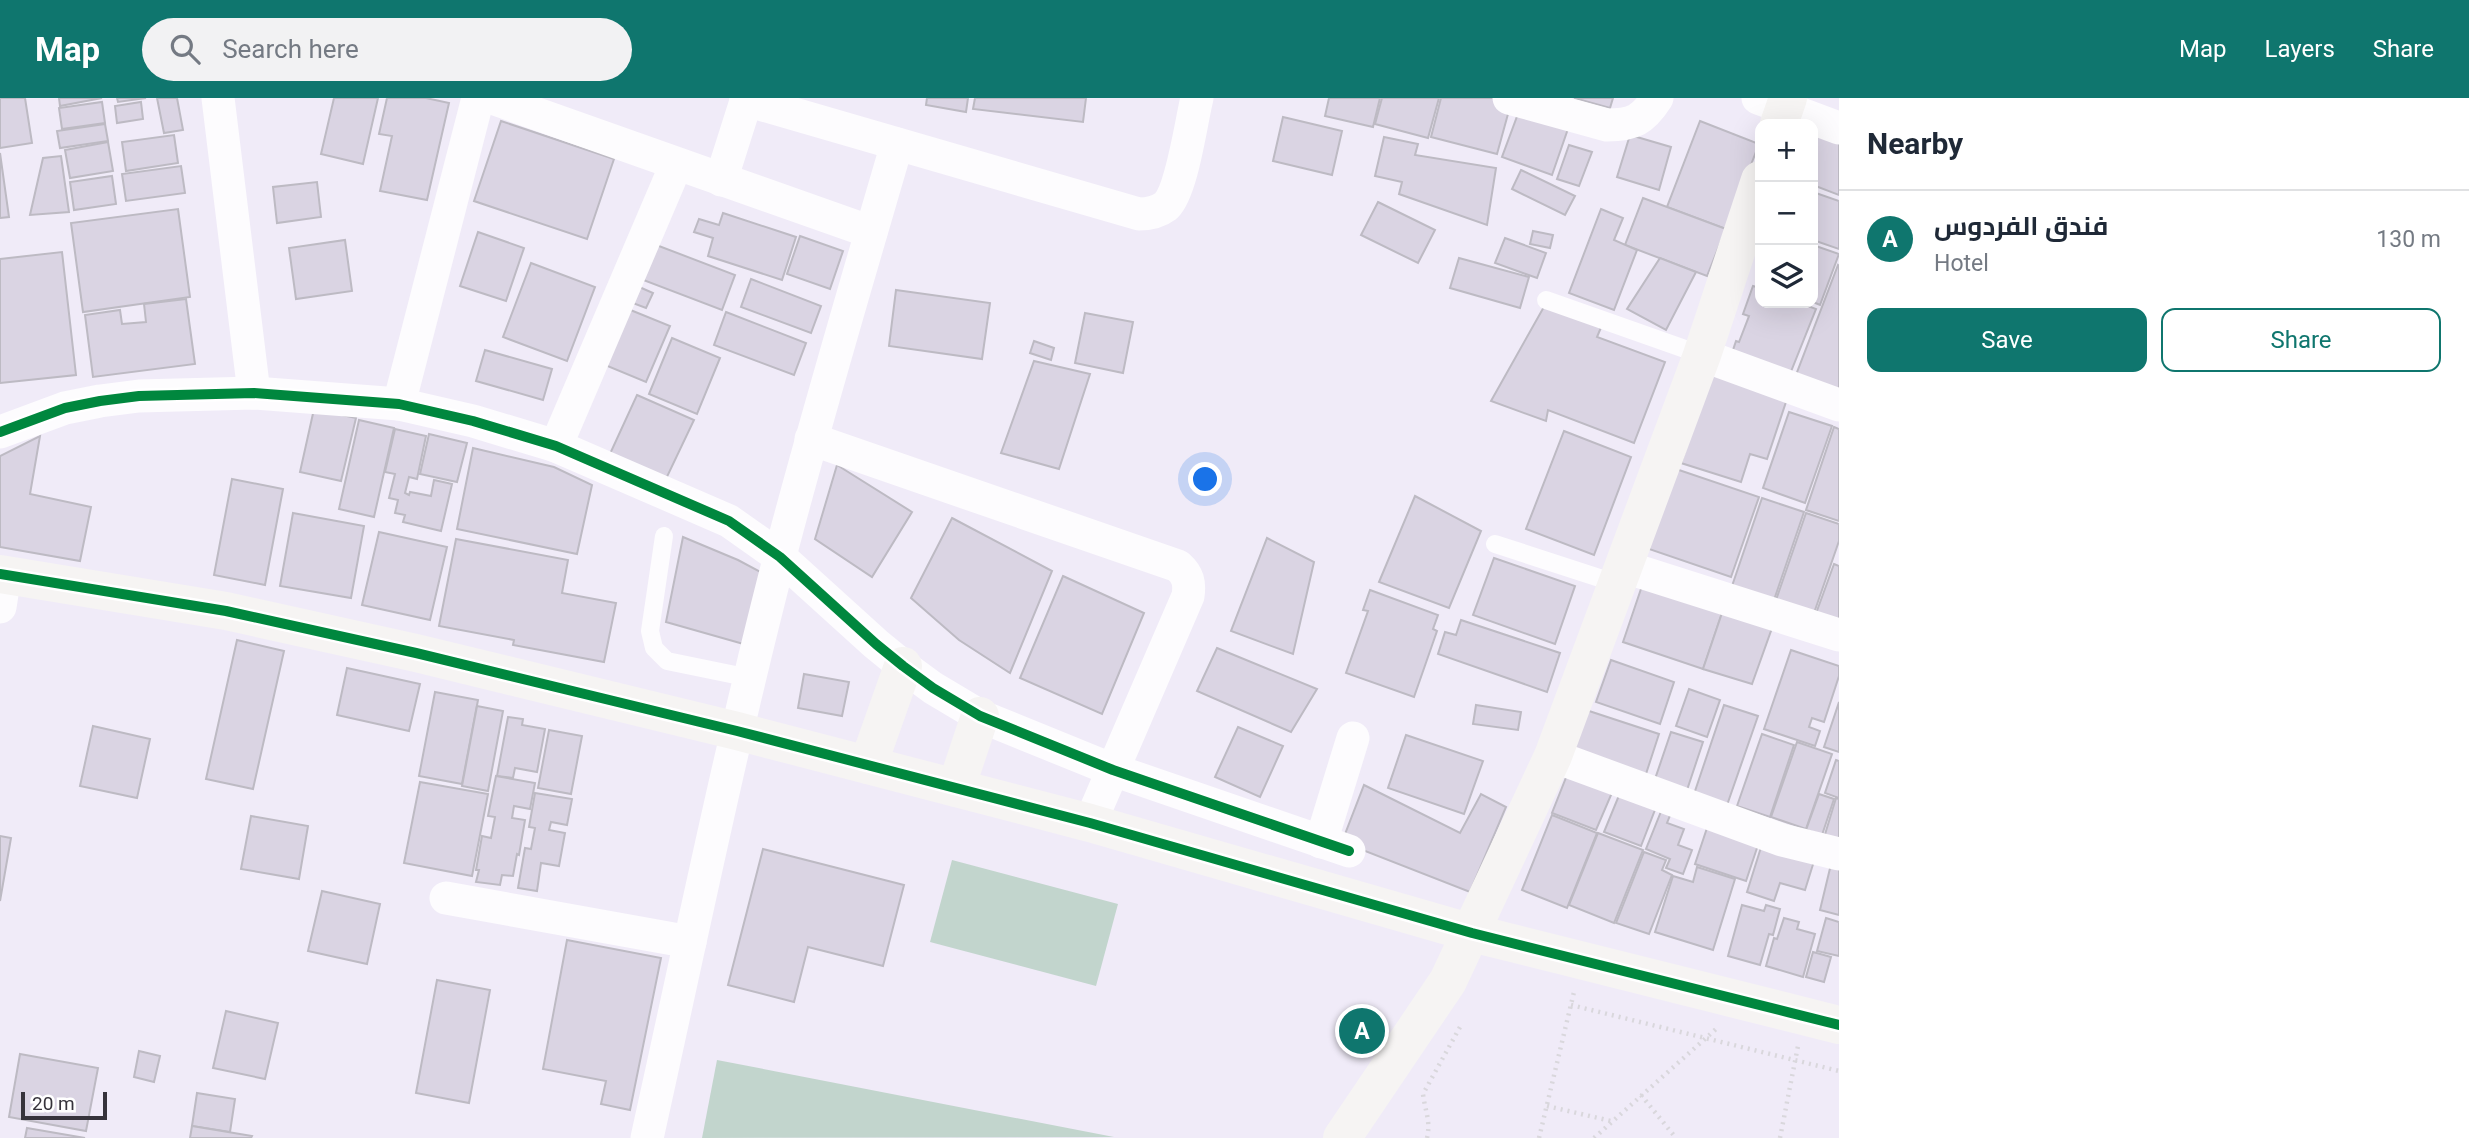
<!DOCTYPE html>
<meta charset="utf-8">
<style>
:root{--surface:#fff;--page:#f2f2f3;--text:#1f2937;--muted:#747a83;--line:#e0e1e3;--accent:#0f766e}
body{margin:0;font-family:Roboto,Cairo,sans-serif;background:var(--page);color:var(--text)}
.controls{position:absolute;right:21px;top:21px;display:grid;overflow:hidden;border-radius:14px;box-shadow:0 7px 28px #0002}
.controls button{width:63px;height:63px;display:grid;place-items:center;padding:0;border:0;border-bottom:2px solid var(--line);background:var(--surface);color:var(--text);font:35px sans-serif}
.scale{position:absolute;left:21px;bottom:18px;width:86px;box-sizing:border-box;padding-left:7px;border:4px solid #36333b;border-top:0;font-size:19px;line-height:24px;white-space:nowrap;color:#36333b;-webkit-text-stroke:5px #fff;paint-order:stroke}
.you{position:absolute;left:1206px;top:382px;width:24px;height:24px;margin:-18px;border:5px solid #fff;border-radius:50%;background:#1a73e8;box-shadow:0 0 0 10px #1a73e833}
.badge{display:grid;place-items:center;width:46px;height:46px;border-radius:50%;background:var(--accent);color:#fff;font-size:23px;font-weight:700}
.pin{position:absolute;translate:-50% -50%;border:4px solid #fff;box-shadow:0 2px 7px #0006}
.list{margin:0;padding:0;list-style:none}
h2{display:flex;justify-content:space-between;align-items:center;height:91px;margin:0;padding:0 28px;font-size:30px}
h2 small{font-size:23px;font-weight:400;color:var(--muted)}
.list li{display:grid;grid-template-columns:46px 1fr auto;gap:21px;align-items:center;box-sizing:border-box;height:98px;padding:0 28px;border-top:2px solid var(--line)}
.list b{display:block;font-size:26px;white-space:nowrap}
.list p{margin:0;font-size:23px;white-space:nowrap;color:var(--muted)}
.list em{font-size:23px;font-style:normal;color:var(--muted)}
.actions{display:flex;gap:14px;padding:21px 28px}
.actions a{flex:1;padding:16px 0;border:2px solid var(--accent);border-radius:14px;text-align:center;font-size:24px;color:var(--accent)}
.actions .main{background:var(--accent);color:#fff}
.icon{flex:none;width:38px;height:38px;fill:none;stroke:currentColor;stroke-width:2;stroke-linecap:round;stroke-linejoin:round}
.map{position:relative;flex:none;width:1839px;height:1040px;overflow:hidden}
header{display:flex;align-items:center;gap:42px;box-sizing:border-box;height:98px;padding:0 35px;background:var(--accent);color:#fff}
header strong{font-size:33px}
nav{display:flex;gap:38px;margin-inline-start:auto;font-size:24px}
.search{width:490px;height:63px;background:var(--page);display:flex;align-items:center;gap:18px;box-sizing:border-box;padding:0 24px;border-radius:38px;color:var(--muted);font-size:26px}
main{display:flex}
aside{flex:1;background:var(--surface)}
.map>svg:first-child{display:block}
</style>
<header>
<strong>Map</strong>
<div class="search"><svg class="icon" aria-label="search" viewBox="0 0 24 24"><circle cx="10" cy="10" r="6"/><path d="M15 15l6 6"/></svg>Search here</div>
<nav><a>Map</a><a>Layers</a><a>Share</a></nav>
</header>
<main>
<div class="map">
<svg width="1839" height="1040" viewBox="0 0 1839 1040">
<rect width="100%" height="100%" fill="#f0ebf8"/>
<!-- green -->
<g fill="#c2d5cd">
<path d="M952,762L1118,806L1096,888L930,844Z"/>
<path d="M717,962L1114,1039L702,1040Z"/>
</g>
<!-- building -->
<g fill="#dad4e3" stroke="#bdbac3" stroke-width="2">
<path d="M0,0H25L32,45L0,50Z"/>
<path d="M59,0H102L60,8Z"/>
<path d="M117,0H146L118,4Z"/>
<path d="M157,0H177L183,32L164,35Z"/>
<path d="M334,0H378L363,66L321,56Z"/>
<path d="M387,0H426L449,5L427,102L380,93L392,38L379,36Z"/>
<path d="M927,0H968L966,14L926,7Z"/>
<path d="M975,0H1086L1083,24L973,11Z"/>
<path d="M1329,0H1380L1373,29L1325,18Z"/>
<path d="M1382,0H1439L1428,40L1375,26Z"/>
<path d="M1441,0H1492L1511,5L1497,56L1431,39Z"/>
<path d="M1574,0H1613L1610,10Z"/>
<path d="M102,4L105,25L62,31L59,10Z"/>
<path d="M141,4L143,21L117,25L115,8Z"/>
<path d="M1522,5L1571,22L1552,77L1502,59Z"/>
<path d="M1283,19L1342,33L1332,77L1273,63Z"/>
<path d="M501,23L614,61L587,141L474,103Z"/>
<path d="M1700,23L1759,46L1726,131L1667,109Z"/>
<path d="M105,26L108,43L60,50L57,33Z"/>
<path d="M1813,27L1839,37V97L1813,87Z"/>
<path d="M174,37L178,65L126,73L122,44Z"/>
<path d="M1630,37L1671,49L1659,92L1617,79Z"/>
<path d="M1384,39L1418,46L1415,57L1496,70L1487,127L1399,96L1402,84L1375,78Z"/>
<path d="M108,44L113,73L70,80L65,52Z"/>
<path d="M1569,47L1592,54L1579,88L1557,81Z"/>
<path d="M0,55L9,119L0,120Z"/>
<path d="M61,58L69,114L30,117L43,60Z"/>
<path d="M181,68L185,95L126,103L122,76Z"/>
<path d="M1521,72L1575,98L1565,117L1512,91Z"/>
<path d="M112,78L116,106L74,112L70,84Z"/>
<path d="M317,84L321,119L277,125L273,89Z"/>
<path d="M1813,94L1839,103V151L1813,142Z"/>
<path d="M1643,100L1726,131L1707,178L1625,147Z"/>
<path d="M1378,104L1435,132L1418,165L1361,137Z"/>
<path d="M178,111L190,199L83,214L71,125Z"/>
<path d="M1601,111L1623,120L1614,142L1637,152L1614,212L1569,195Z"/>
<path d="M723,115L796,139L782,182L708,158L713,140L694,134L699,121L719,127Z"/>
<path d="M1533,133L1553,137L1550,150L1530,146Z"/>
<path d="M478,134L524,150L506,203L460,188Z"/>
<path d="M800,138L843,153L830,191L787,176Z"/>
<path d="M1505,140L1546,155L1537,180L1495,165Z"/>
<path d="M345,142L352,193L296,201L289,150Z"/>
<path d="M651,145L735,177L722,212L638,180Z"/>
<path d="M1813,147L1839,156L1820,207L1813,204Z"/>
<path d="M62,154L76,277L0,285V161Z"/>
<path d="M1459,160L1529,179L1520,210L1450,190Z"/>
<path d="M1660,160L1696,174L1666,232L1627,211Z"/>
<path d="M531,165L595,189L567,263L503,239Z"/>
<path d="M1838,167L1839,168V293L1796,277Z"/>
<path d="M751,181L821,208L811,235L741,209Z"/>
<path d="M637,188L653,195L646,210L630,204Z"/>
<path d="M1753,188L1760,190V205H1800L1816,211L1788,281L1730,261L1736,243L1739,244L1749,218L1743,216Z"/>
<path d="M896,192L990,205L982,261L889,248Z"/>
<path d="M186,201L195,266L93,279L85,217L120,212L122,226L146,224L144,206Z"/>
<path d="M1545,207L1602,227L1597,239L1665,264L1634,345L1548,312L1546,323L1491,303Z"/>
<path d="M628,211L670,228L646,284L605,267Z"/>
<path d="M726,214L806,245L794,277L714,247Z"/>
<path d="M1085,215L1133,224L1123,275L1075,265Z"/>
<path d="M672,240L720,260L697,316L649,296Z"/>
<path d="M1034,243L1054,250L1051,262L1030,255Z"/>
<path d="M485,252L552,271L543,302L476,283Z"/>
<path d="M1034,263L1090,276L1059,371L1001,355Z"/>
<path d="M1713,270L1789,295L1767,361L1750,356L1741,384L1681,365Z"/>
<path d="M637,297L694,322L665,383L609,358Z"/>
<path d="M314,311L356,320L341,383L300,374Z"/>
<path d="M1789,314L1832,328L1805,405L1763,390Z"/>
<path d="M359,322L394,330L374,419L339,411Z"/>
<path d="M1834,329L1839,331V423L1806,412Z"/>
<path d="M395,331L426,338L417,381L409,379L405,395L409,397L410,394L431,398L434,382L452,386L441,433L403,424L405,417L395,415L398,402L389,400L395,376L385,374Z"/>
<path d="M1564,333L1631,359L1594,457L1526,431Z"/>
<path d="M429,336L467,345L457,384L420,376Z"/>
<path d="M40,338L30,396L91,409L80,463L0,449V358Z"/>
<path d="M473,350L554,369L592,387L577,456L457,431Z"/>
<path d="M837,367L912,414L872,479L815,441Z"/>
<path d="M1673,370L1759,399L1731,479L1646,450Z"/>
<path d="M232,381L283,391L265,487L214,477Z"/>
<path d="M1415,398L1481,433L1449,510L1379,484Z"/>
<path d="M1762,400L1804,414L1774,502L1732,488Z"/>
<path d="M293,415L364,428L351,500L280,488Z"/>
<path d="M1806,415L1839,426V443L1814,515L1776,502Z"/>
<path d="M952,420L1052,473L1010,575L959,542L911,500Z"/>
<path d="M379,434L447,449L430,522L362,507Z"/>
<path d="M683,439L738,462L768,478L747,547L666,524Z"/>
<path d="M1267,440L1314,464L1293,556L1231,533Z"/>
<path d="M456,441L568,462L562,495L616,505L604,564L513,547L514,542L439,528Z"/>
<path d="M1494,460L1575,488L1555,546L1473,517Z"/>
<path d="M1834,466L1839,468V529L1814,521Z"/>
<path d="M1063,478L1144,515L1102,616L1020,580Z"/>
<path d="M1643,485L1723,512L1703,571L1623,544Z"/>
<path d="M1370,492L1438,517L1433,531L1437,533L1414,599L1346,575L1368,513L1363,512Z"/>
<path d="M1723,512L1772,530L1752,586L1703,571Z"/>
<path d="M1461,522L1560,555L1547,594L1438,556L1445,534L1456,537Z"/>
<path d="M237,542L284,553L253,691L206,681Z"/>
<path d="M1217,550L1317,591L1291,634L1197,593Z"/>
<path d="M1791,552L1839,568V578L1824,624L1812,620L1809,629L1820,633L1815,648L1764,631Z"/>
<path d="M1611,562L1674,584L1660,626L1596,604Z"/>
<path d="M347,570L420,586L409,633L337,617Z"/>
<path d="M804,576L849,584L842,618L798,610Z"/>
<path d="M1689,591L1720,602L1707,639L1676,628Z"/>
<path d="M435,594L478,602L462,686L419,678Z"/>
<path d="M1839,604V654L1824,649Z"/>
<path d="M1476,607L1521,614L1518,632L1473,626Z"/>
<path d="M1724,607L1758,618L1726,710L1693,699Z"/>
<path d="M477,608L503,613L488,693L462,688Z"/>
<path d="M1586,612L1659,636L1644,682L1570,657Z"/>
<path d="M508,619L523,621L522,627L545,631L537,674L515,670L513,680L497,678Z"/>
<path d="M93,628L150,641L137,700L80,688Z"/>
<path d="M1238,629L1283,648L1260,699L1215,679Z"/>
<path d="M549,632L582,638L571,696L538,690Z"/>
<path d="M1671,634L1703,644L1686,695L1654,684Z"/>
<path d="M1762,636L1794,647L1770,719L1737,708Z"/>
<path d="M1406,637L1483,663L1464,716L1388,690Z"/>
<path d="M1797,644L1832,656L1806,731L1771,719Z"/>
<path d="M1836,662L1839,663V700L1825,695Z"/>
<path d="M1569,672L1614,690L1596,732L1552,715Z"/>
<path d="M496,678L535,685L530,711L514,708L512,720L525,722L519,757L517,756L513,778L502,777L500,787L476,784L479,772H476L482,738L491,740L495,719L488,718Z"/>
<path d="M420,684L488,696L472,778L404,765Z"/>
<path d="M1364,687L1460,735L1481,696L1506,709L1470,794L1342,744Z"/>
<path d="M1622,690L1658,704L1641,748L1604,734Z"/>
<path d="M535,695L572,701L567,727L551,724L549,732L565,735L559,768L541,765L537,793L518,790L525,750L531,751L535,730L529,729Z"/>
<path d="M1819,696L1834,701L1822,737L1806,732Z"/>
<path d="M1836,700L1839,701V748L1823,743Z"/>
<path d="M1664,706L1673,710L1667,725L1684,731L1678,747L1692,752L1683,776L1666,770L1670,761L1646,751Z"/>
<path d="M1552,717L1597,735L1567,810L1522,792Z"/>
<path d="M251,718L308,728L299,781L241,771Z"/>
<path d="M1709,724L1760,741L1746,783L1695,766Z"/>
<path d="M1598,735L1643,752L1614,825L1569,807Z"/>
<path d="M0,738L11,740L0,803Z"/>
<path d="M1763,743L1815,760L1805,792L1780,785L1774,803L1747,794Z"/>
<path d="M763,751L904,787L883,868L808,849L794,904L728,887Z"/>
<path d="M1644,754L1666,762L1662,772L1672,777L1649,836L1616,825Z"/>
<path d="M1832,762L1839,764V817L1820,812Z"/>
<path d="M1697,769L1735,781L1713,852L1655,834L1673,778L1693,784Z"/>
<path d="M322,793L380,806L367,866L308,853Z"/>
<path d="M1742,807L1764,813L1766,807L1780,811L1773,837L1769,836L1760,867L1728,858Z"/>
<path d="M1784,820L1799,824L1797,831L1815,836L1803,879L1766,868L1774,840L1777,841Z"/>
<path d="M1826,820L1839,824V858L1817,853Z"/>
<path d="M567,842L661,860L630,1012L601,1006L606,983L543,971Z"/>
<path d="M1813,854L1831,859L1824,884L1806,879Z"/>
<path d="M437,882L490,892L469,1005L416,995Z"/>
<path d="M226,913L278,925L265,981L213,970Z"/>
<path d="M139,953L160,958L154,984L134,979Z"/>
<path d="M20,956L98,970L86,1033L9,1019Z"/>
<path d="M197,995L235,1001L230,1034L192,1028Z"/>
<path d="M192,1028L252,1038L251,1040H190Z"/>
<path d="M27,1030L85,1040H25Z"/>
</g>
<g fill="none" stroke-linecap="round" stroke-linejoin="round">
<!-- path -->
<g stroke="#d9d7dc" stroke-width="4.5" stroke-dasharray="2 5" stroke-linecap="butt">
<path d="M1571,907L1839,973"/>
<path d="M1641,997L1676,1040"/>
<path d="M1547,1008L1611,1023"/>
<path d="M1427,1040C1431,1023 1425,1013 1423,996L1460,929"/>
<path d="M1539,1040L1574,894"/>
<path d="M1594,1040L1716,931"/>
<path d="M1780,1040L1798,948"/>
</g>
<!-- lane -->
<g stroke="#fdfcfe" stroke-width="18">
<path d="M1546,202L1702,257"/>
<path d="M664,438L650,533L654,550L667,563L750,580"/>
<path d="M1495,446L1618,486"/>
</g>
<!-- street -->
<g stroke="#fdfcfe" stroke-width="33">
<path d="M218,0L254,295"/>
<path d="M492,0L871,134"/>
<path d="M1509,0L1607,27C1633,27 1643,22 1657,0"/>
<path d="M1758,0L1839,30"/>
<path d="M746,2L1139,116C1149,116 1158,114 1166,108C1182,93 1191,24 1197,0"/>
<path d="M721,82L747,0"/>
<path d="M1702,257L1839,307"/>
<path d="M399,306L478,0"/>
<path d="M0,334L65,310L100,303L139,298L254,295L399,306L473,323L556,348L729,423L780,459L876,546L903,568L933,590L980,618L1113,672L1349,753"/>
<path d="M811,341L1178,468C1188,477 1190,485 1188,498L1090,725"/>
<path d="M556,348L676,67"/>
<path d="M1625,469L1839,537"/>
<path d="M0,509L5,477"/>
<path d="M1553,658L1782,742L1839,756"/>
<path d="M1321,744L1353,640"/>
<path d="M446,800L690,844"/>
<path d="M647,1040C690,846 730,651 780,458C816,320 857,183 897,46"/>
</g>
<!-- secondary -->
<g stroke="#f6f4f3" stroke-width="38">
<path d="M1779,26L1788,0"/>
<path d="M0,476L226,513L416,555L737,633L1090,725L1472,835L1839,927"/>
<path d="M868,667L903,568"/>
<path d="M956,690L980,618"/>
<path d="M1342,1040L1448,883L1553,658L1702,257L1760,82"/>
</g>
<defs>
<g id="cycleway">
<path d="M0,334L65,310L100,303L139,298L254,295L399,306L473,323L556,348L729,423L780,459L876,546L903,568L933,590L980,618L1113,672L1349,753"/>
<path d="M0,476L226,513L416,555L737,633L1090,725L1472,835L1839,927"/>
</g>
</defs>
<!-- cycleway casing -->
<use href="#cycleway" stroke="#fff" stroke-width="15"/>
<!-- cycleway -->
<use href="#cycleway" stroke="#00873e" stroke-width="10"/>
</g>
</svg>
<div class="controls">
<button>+</button>
<button>−</button>
<button><svg class="icon" aria-label="layers" viewBox="0 0 24 24"><path d="M12 4l9 5-9 5-9-5zM3 14l9 5 9-5"/></svg></button>
</div>
<div class="scale">20 m</div>
<div class="you"></div>
<div class="pin badge" style="left:1362px;top:933px">A</div>
</div>
<aside>
<h2>Nearby<small></small></h2>
<ul class="list">
<li><span class="badge">A</span><div><b>فندق الفردوس</b><p>Hotel</p></div><em>130 m</em></li>
</ul>
<div class="actions"><a class="main">Save</a><a>Share</a></div>
</aside>
</main>
